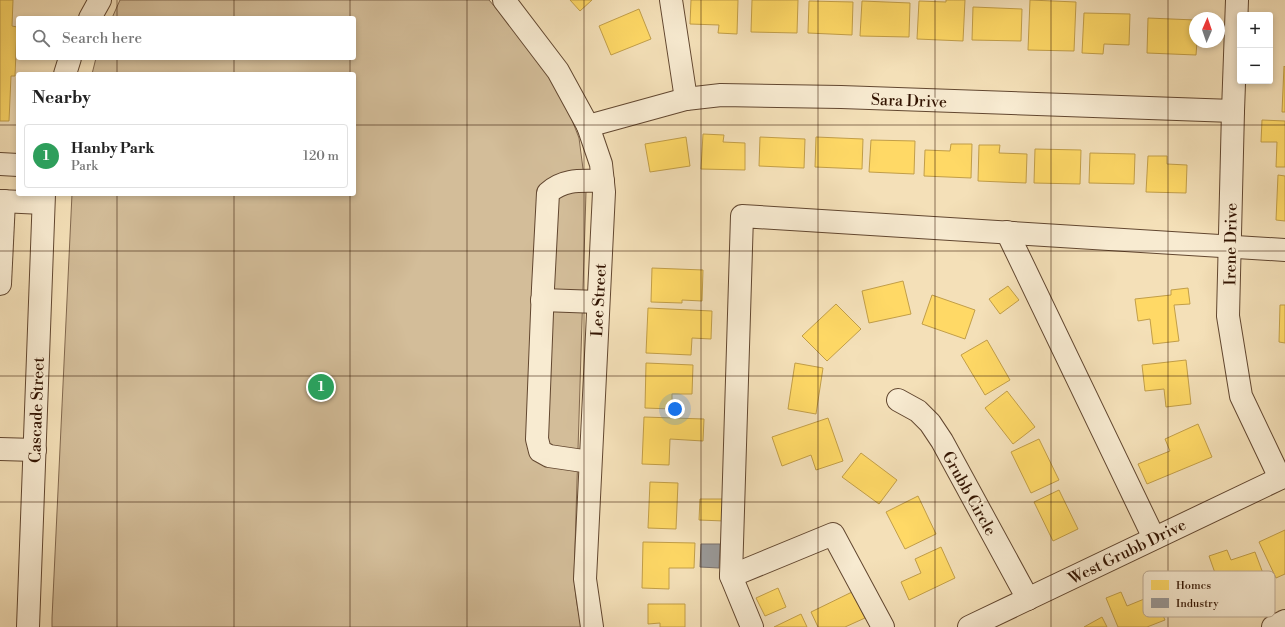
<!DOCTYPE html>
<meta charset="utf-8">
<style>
:root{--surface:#fff;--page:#f2f2f2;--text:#222;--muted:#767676;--line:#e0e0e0;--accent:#111827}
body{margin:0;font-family:"Libre Bodoni",serif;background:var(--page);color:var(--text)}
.controls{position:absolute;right:12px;top:12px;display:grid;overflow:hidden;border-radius:4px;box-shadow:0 2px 6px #0003}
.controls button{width:36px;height:36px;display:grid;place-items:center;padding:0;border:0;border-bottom:1px solid var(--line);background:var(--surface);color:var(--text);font:20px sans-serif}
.compass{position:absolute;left:1189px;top:12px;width:36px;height:36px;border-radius:50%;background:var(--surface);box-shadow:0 2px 6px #0003;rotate:2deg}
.you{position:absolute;left:675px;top:409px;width:14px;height:14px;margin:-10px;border:3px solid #fff;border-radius:50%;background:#1a73e8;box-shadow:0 0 0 6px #1a73e833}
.badge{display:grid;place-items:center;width:26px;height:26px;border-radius:50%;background:var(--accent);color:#fff;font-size:13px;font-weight:700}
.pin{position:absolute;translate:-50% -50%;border:2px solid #fff;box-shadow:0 1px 4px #0006}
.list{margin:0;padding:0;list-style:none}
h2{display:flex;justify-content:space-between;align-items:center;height:52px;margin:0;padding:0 16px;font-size:17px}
h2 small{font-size:13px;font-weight:400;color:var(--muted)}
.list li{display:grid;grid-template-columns:26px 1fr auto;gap:12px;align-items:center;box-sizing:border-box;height:64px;margin:0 8px 8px;padding:0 8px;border:1px solid var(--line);border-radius:4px}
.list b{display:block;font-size:15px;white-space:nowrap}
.list p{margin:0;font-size:13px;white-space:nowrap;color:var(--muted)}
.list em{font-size:13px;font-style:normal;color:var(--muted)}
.icon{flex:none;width:22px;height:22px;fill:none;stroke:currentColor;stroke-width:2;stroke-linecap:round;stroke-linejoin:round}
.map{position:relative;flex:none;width:1285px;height:627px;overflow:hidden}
.search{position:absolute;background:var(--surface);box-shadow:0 2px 6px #0003;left:16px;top:16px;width:340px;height:44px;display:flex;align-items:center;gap:10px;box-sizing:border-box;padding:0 14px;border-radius:4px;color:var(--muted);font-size:15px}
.panel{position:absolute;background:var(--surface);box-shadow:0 2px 6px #0003;left:16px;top:72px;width:340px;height:124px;border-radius:4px}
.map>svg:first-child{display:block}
</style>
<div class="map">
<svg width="1285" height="627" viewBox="0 0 1285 627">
<rect width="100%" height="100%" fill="#f4e0b8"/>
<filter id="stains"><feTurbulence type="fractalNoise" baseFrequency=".005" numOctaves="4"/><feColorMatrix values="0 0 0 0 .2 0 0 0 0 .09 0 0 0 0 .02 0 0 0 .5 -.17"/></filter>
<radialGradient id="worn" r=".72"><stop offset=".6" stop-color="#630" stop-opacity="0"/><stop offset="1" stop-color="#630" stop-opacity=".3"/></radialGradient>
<!-- green -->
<path fill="#d3bd99" stroke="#82684e" d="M120,0H489L537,57L563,97L579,138L586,192L574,579C576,596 577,612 583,627H52V618L72,194H354V74H92L96,58H354V18H112Z"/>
<!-- homes -->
<g fill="#ffd966" stroke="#c29e48">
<path d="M0,0H13L12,26L17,27L15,76H11L9,121H0Z"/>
<path d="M570,0H592L580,11Z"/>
<path d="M691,0H738L737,34L718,33L719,25L690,24Z"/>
<path d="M752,0H798L797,33L751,32Z"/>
<path d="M946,0H965L963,41L917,39L919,1L946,2Z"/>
<path d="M1030,0L1076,2L1074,51L1028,50Z"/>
<path d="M809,1L853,2L852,35L808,33Z"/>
<path d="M862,1L910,3L909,37L860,36Z"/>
<path d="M973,7L1022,9L1021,41L972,40Z"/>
<path d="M639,9L651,39L611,55L599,26Z"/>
<path d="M1084,13L1130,14L1129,45L1104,44L1103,54L1082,53Z"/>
<path d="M1148,18L1195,20V42H1197L1196,55L1147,53Z"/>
<path d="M1284,66L1285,67V112H1282Z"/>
<path d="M1262,120L1285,121V167H1276L1277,142H1261Z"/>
<path d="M703,134L724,135L723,142L745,143V170L701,169Z"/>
<path d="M686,137L690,166L650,172L645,144Z"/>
<path d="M760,137L805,139L804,168L759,166Z"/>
<path d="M816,137L863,139L862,169L815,167Z"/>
<path d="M871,140L915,141L914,174L869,172Z"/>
<path d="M951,144H972L971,178L924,176L925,150L950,151Z"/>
<path d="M979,145H1000L999,153L1027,154L1026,183L978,181Z"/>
<path d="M1035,149L1081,150L1080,184L1034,183Z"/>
<path d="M1090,153L1135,154L1134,184L1089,183Z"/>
<path d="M1148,156H1167V164L1187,165L1186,193L1146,192Z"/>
<path d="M1278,175L1285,176V221L1276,220Z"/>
<path d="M652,268L703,270L702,301L682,300V303L651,302Z"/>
<path d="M903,281L911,314L869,323L862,291Z"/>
<path d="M1008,286L1019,300L1000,314L989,299Z"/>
<path d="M1188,288L1190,304L1174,305L1179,341L1153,344L1150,319L1138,321L1135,299L1171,295V290Z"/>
<path d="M932,295L975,310L965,339L922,324Z"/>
<path d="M836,304L861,329L827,361L802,336Z"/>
<path d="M1280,305H1285V343L1279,342Z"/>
<path d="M648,308L712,311L711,339L692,338L691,355L646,353Z"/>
<path d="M987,340L1010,380L985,395L961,355Z"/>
<path d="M1186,360L1191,404L1166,407L1164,389L1145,391L1142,365Z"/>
<path d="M646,363L693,365L692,394H672V409L645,408Z"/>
<path d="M795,363L823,368L816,414L788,409Z"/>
<path d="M1007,391L1035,427L1013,444L985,408Z"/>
<path d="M644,417L704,419L703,441L670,439L669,465L642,464Z"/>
<path d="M828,418L843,461L816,470L811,455L782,466L772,437Z"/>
<path d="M1198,424L1212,457L1147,484L1138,464L1170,451L1165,439Z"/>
<path d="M1039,439L1059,480L1031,493L1011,452Z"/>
<path d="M861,453L897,480L879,504L842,477Z"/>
<path d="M650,482L678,483L676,529L648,528Z"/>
<path d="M1059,490L1078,529L1053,541L1034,502Z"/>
<path d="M918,496L936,534L905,549L886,512Z"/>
<path d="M700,499H725L724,521L699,520Z"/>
<path d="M1285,530V574L1276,578L1259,542Z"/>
<path d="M643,542L695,543L694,568H669V589L642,588Z"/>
<path d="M941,547L955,578L909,600L901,582L921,573L915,559Z"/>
<path d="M1227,550L1231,560L1255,552L1264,576L1246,582L1252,599L1227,607L1209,556Z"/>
<path d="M778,588L786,607L765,616L756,598Z"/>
<path d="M852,592L865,618L845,627H818L811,612Z"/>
<path d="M1121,592L1127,606L1154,595L1165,620L1147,627H1118L1106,598Z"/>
<path d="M648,604H685V627H660V623L648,624Z"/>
<path d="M801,614L807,627H774Z"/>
<path d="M1102,617L1107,627H1084Z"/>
</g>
<!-- industry -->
<path fill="#999" stroke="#7a716c" d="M701,544H720L719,568L700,567Z"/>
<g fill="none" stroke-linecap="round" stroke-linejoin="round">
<defs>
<g id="minor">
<path d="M504,0L558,71L588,126L601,164L604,192L585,579L592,627"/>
<path d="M671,0L686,99"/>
<path d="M1237,0L1233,111L1228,316L1241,396L1280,478"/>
<path d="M90,18L100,0"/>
<path d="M65,74L70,58"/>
<path d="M588,126L686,99L721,95L841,97L1233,111"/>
<path d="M0,164L18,165"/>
<path d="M0,201L43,203"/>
<path d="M1007,232L1154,538"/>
<path d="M0,284L4,201"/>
<path d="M542,300L598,302"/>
<path d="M898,400L918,411L930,423L942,441L1028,599"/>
<path d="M0,449L35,450"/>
<path d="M590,462L549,456L540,451L537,439L543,288L548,193C564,178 583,181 603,181"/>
<path d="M731,576L833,534L883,627"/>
<path d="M28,627L44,194"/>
<path d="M752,627L731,576L742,216L1285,250"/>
<path d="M969,627L1285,476"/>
<path d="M1273,627L1285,621"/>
</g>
</defs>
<!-- minor casing -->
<use href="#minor" stroke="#624730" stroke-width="24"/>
<!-- minor -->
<use href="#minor" stroke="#f8ebd1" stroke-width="22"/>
</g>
<!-- grid -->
<path fill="none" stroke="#321402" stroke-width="1" stroke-opacity="0.55" d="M117,0V18M234,0V18M350,0V18M467,0V627M584,0V627M701,0V627M818,0V627M935,0V627M1051,0V627M1168,0V627M117,58V74M234,58V74M350,58V74M0,125H18M354,125H1285M117,194V627M234,194V627M350,194V627M0,251H1285M0,376H1285M0,502H1285"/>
<g text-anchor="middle" stroke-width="4" stroke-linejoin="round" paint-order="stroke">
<!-- street labels -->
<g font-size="16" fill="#321402" stroke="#f8ebd1">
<text transform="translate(909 100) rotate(2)" y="6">Sara Drive</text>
<text transform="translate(1230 244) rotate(-89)" y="6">Irene Drive</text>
<text transform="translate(598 300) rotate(-87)" y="6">Lee Street</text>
<text transform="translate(36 410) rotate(-88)" y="6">Cascade Street</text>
<text transform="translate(970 493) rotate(61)" y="6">Grubb Circle</text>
<text transform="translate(1127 551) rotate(-26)" y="6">West Grubb Drive</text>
</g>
</g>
<!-- legend -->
<rect x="1143" y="571" width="132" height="46" rx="6" fill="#f8ebd1" stroke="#bdaa93" stroke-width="1"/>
<rect x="1151" y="580" width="18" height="10" fill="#ffd966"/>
<rect x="1151" y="598" width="18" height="10" fill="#999"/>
<g font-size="11" fill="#321402">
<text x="1176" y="589">Homes</text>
<text x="1176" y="607">Industry</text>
</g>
<rect width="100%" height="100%" filter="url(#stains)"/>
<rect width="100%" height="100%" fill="url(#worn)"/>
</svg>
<div class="controls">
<button>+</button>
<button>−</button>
</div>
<svg class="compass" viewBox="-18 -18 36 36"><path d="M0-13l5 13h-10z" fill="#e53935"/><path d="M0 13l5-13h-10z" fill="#767676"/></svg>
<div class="you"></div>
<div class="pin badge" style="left:321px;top:387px;background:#2e9e5b">1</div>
<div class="search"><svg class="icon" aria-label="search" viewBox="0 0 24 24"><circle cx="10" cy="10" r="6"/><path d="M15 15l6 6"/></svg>Search here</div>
<section class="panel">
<h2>Nearby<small></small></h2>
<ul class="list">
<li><span class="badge" style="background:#2e9e5b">1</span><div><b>Hanby Park</b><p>Park</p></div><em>120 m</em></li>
</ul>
</section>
</div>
